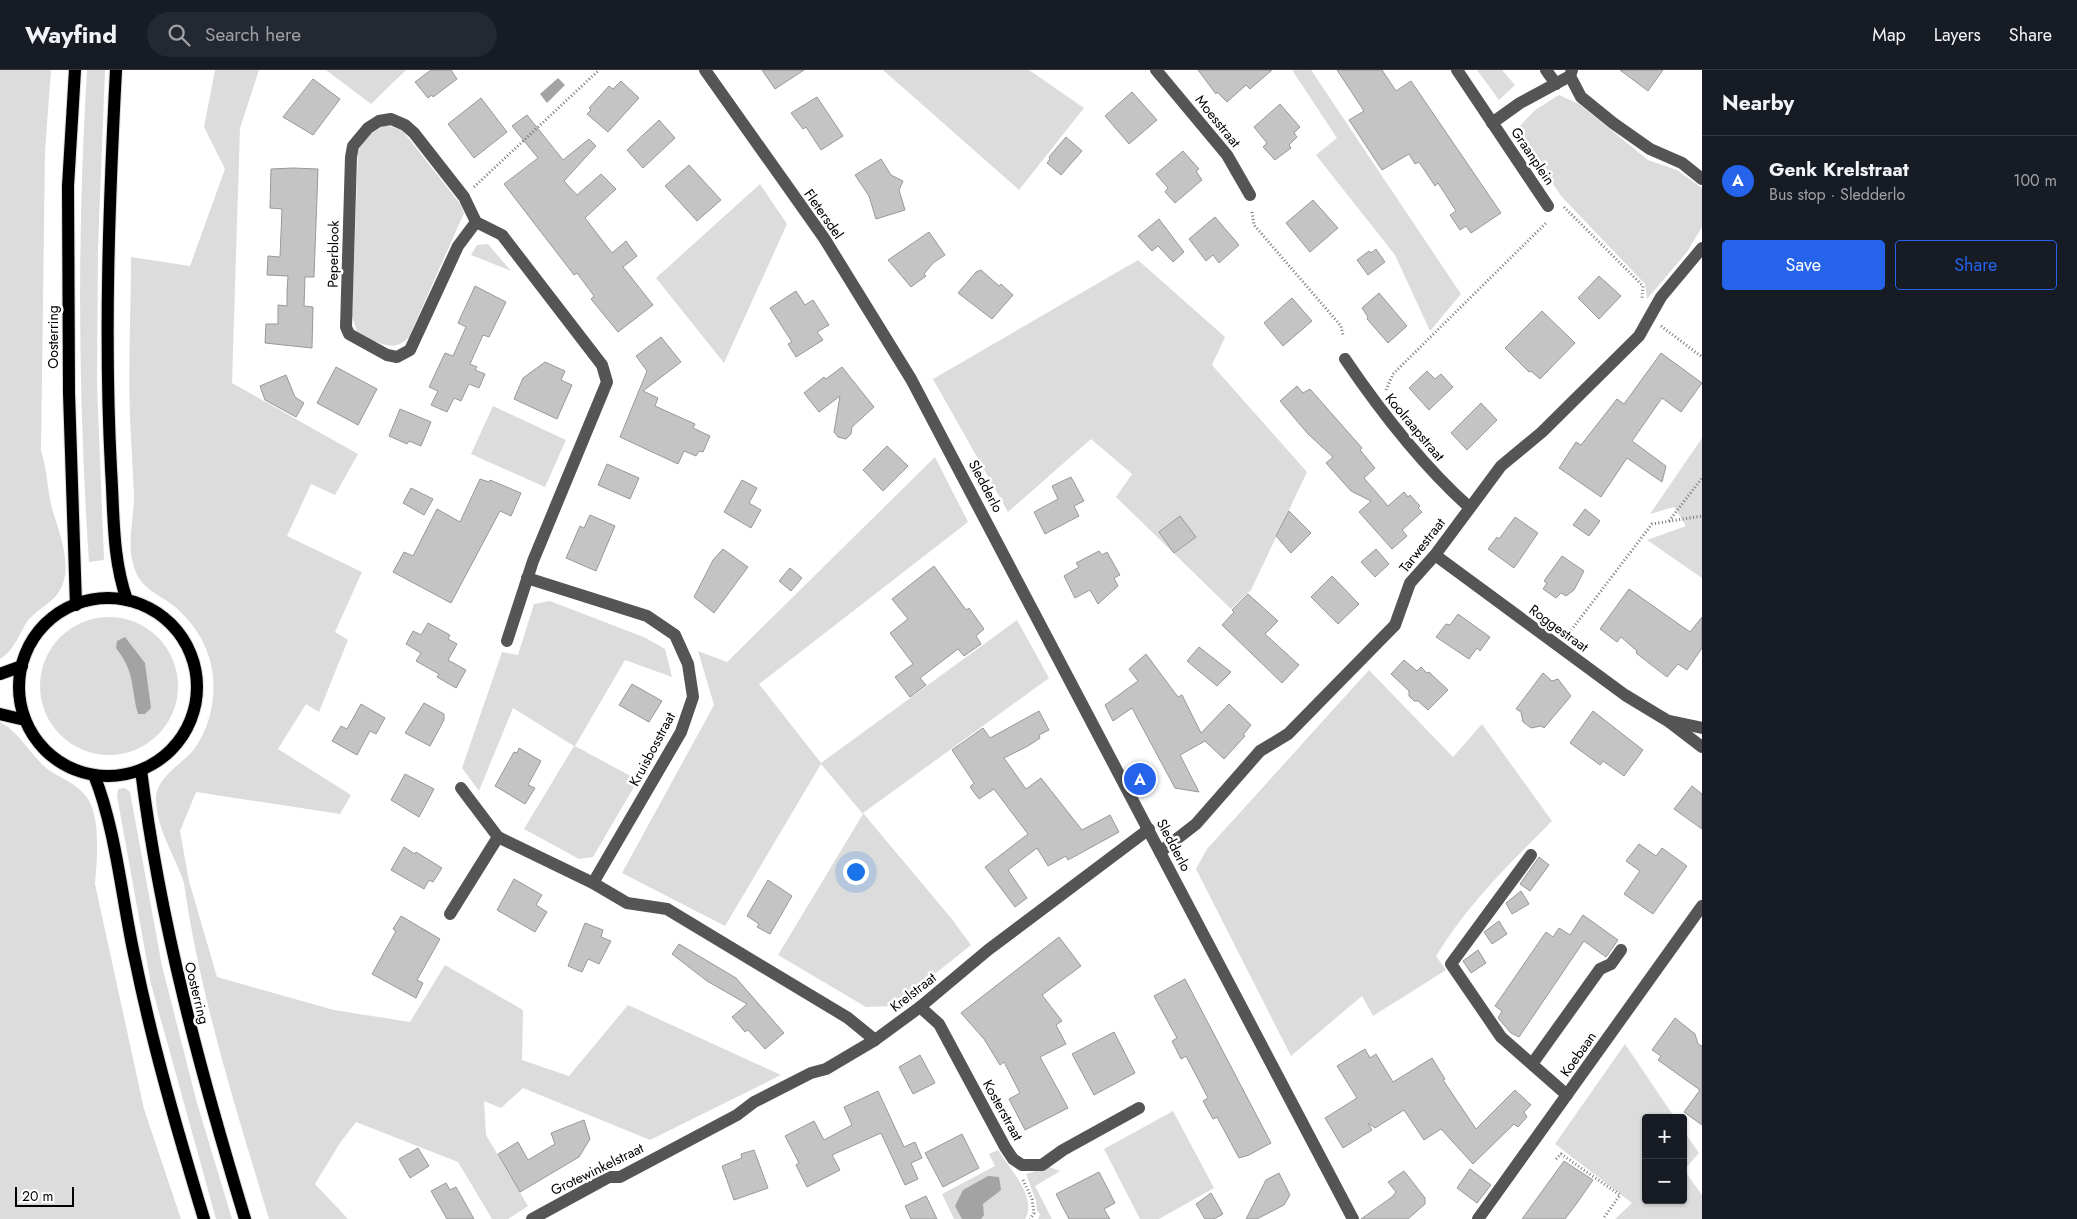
<!DOCTYPE html>
<meta charset="utf-8">
<style>
:root{--surface:#171b24;--page:#242831;--text:#f1f3f6;--muted:#9ea1a6;--line:#363941;--accent:#2563eb}
body{margin:0;font-family:Jost,sans-serif;background:var(--page);color:var(--text)}
.controls{position:absolute;right:15px;bottom:15px;display:grid;overflow:hidden;border-radius:5px;box-shadow:0 1px 4px #0004}
.controls button{width:45px;height:45px;display:grid;place-items:center;padding:0;border:0;border-bottom:1px solid var(--line);background:var(--surface);color:var(--text);font:25px sans-serif}
.scale{position:absolute;left:15px;bottom:12px;width:59px;box-sizing:border-box;padding-left:5px;border:2px solid #000;border-top:0;font-size:14px;line-height:18px;white-space:nowrap;color:#000;-webkit-text-stroke:4px #fff;paint-order:stroke}
.you{position:absolute;left:855px;top:801px;width:18px;height:18px;margin:-12px;border:4px solid #fff;border-radius:50%;background:#1a73e8;box-shadow:0 0 0 8px #1a73e833}
.badge{display:grid;place-items:center;width:32px;height:32px;border-radius:50%;background:var(--accent);color:#fff;font-size:16px;font-weight:700}
.pin{position:absolute;translate:-50% -50%;border:2px solid #fff;box-shadow:0 1px 5px #0006}
.list{margin:0;padding:0;list-style:none}
h2{display:flex;justify-content:space-between;align-items:center;height:65px;margin:0;padding:0 20px;font-size:21px}
h2 small{font-size:16px;font-weight:400;color:var(--muted)}
.list li{display:grid;grid-template-columns:32px 1fr auto;gap:15px;align-items:center;box-sizing:border-box;height:90px;padding:0 20px;border-top:1px solid var(--line)}
.list b{display:block;font-size:19px;white-space:nowrap}
.list p{margin:0;font-size:16px;white-space:nowrap;color:var(--muted)}
.list em{font-size:16px;font-style:normal;color:var(--muted)}
.actions{display:flex;gap:10px;padding:15px 20px}
.actions a{flex:1;padding:11px 0;border:1px solid var(--accent);border-radius:5px;text-align:center;font-size:18px;color:var(--accent)}
.actions .main{background:var(--accent);color:#fff}
.icon{flex:none;width:28px;height:28px;fill:none;stroke:currentColor;stroke-width:2;stroke-linecap:round;stroke-linejoin:round}
.map{position:relative;flex:none;width:1702px;height:1149px;overflow:hidden}
header{display:flex;align-items:center;gap:30px;box-sizing:border-box;height:70px;padding:0 25px;background:var(--surface);border-bottom:1px solid var(--line)}
header strong{font-size:24px}
nav{display:flex;gap:28px;margin-inline-start:auto;font-size:18px}
.search{width:350px;height:45px;background:var(--page);display:flex;align-items:center;gap:12px;box-sizing:border-box;padding:0 18px;border-radius:28px;color:var(--muted);font-size:19px}
main{display:flex}
aside{flex:1;background:var(--surface)}
.map>svg:first-child{display:block}
</style>
<header>
<strong>Wayfind</strong>
<div class="search"><svg class="icon" aria-label="search" viewBox="0 0 24 24"><circle cx="10" cy="10" r="6"/><path d="M15 15l6 6"/></svg>Search here</div>
<nav><a>Map</a><a>Layers</a><a>Share</a></nav>
</header>
<main>
<div class="map">
<svg width="1702" height="1149" viewBox="0 0 1702 1149">
<rect width="100%" height="100%" fill="#fff"/>
<!-- green -->
<g fill="#dcdcdc">
<path d="M0,0H51L45,81L41,381C48,401 47,422 53,442C60,464 73,497 60,520C54,532 38,539 29,549C19,563 15,580 0,589Z"/>
<path d="M87,0H105L98,177L97,315L104,490L89,492C78,326 77,166 87,0Z"/>
<path d="M215,0H259L240,58L232,313L358,384L335,425L311,414L287,466L362,502L335,562L348,570L319,642L306,634L278,679L351,725L340,744L196,722L180,761L189,811L217,907L334,940L410,952L445,895L523,940L522,990L569,1006L628,935L781,1005L650,1070L523,1018L501,1038L484,1031L486,1065L528,1136L508,1149H492L458,1092L356,1052L340,1073L315,1114L348,1149H269C236,1039 200,927 184,813C175,785 156,759 156,728C157,706 183,694 195,678C210,656 215,632 213,606C210,576 192,548 167,531C153,522 139,515 134,497C126,473 134,451 134,426C133,400 131,373 130,347C128,294 131,240 131,187L190,196L225,99L204,57Z"/>
<path d="M326,0H406L371,34Z"/>
<path d="M883,0H1029L1084,38L1019,120Z"/>
<path d="M1292,0H1311L1461,224L1430,261L1395,185L1316,85L1337,68Z"/>
<path d="M1477,0H1502L1515,15L1499,30Z"/>
<path d="M1559,25L1579,34L1648,90L1677,100L1702,118V157L1687,182L1647,229L1645,214L1561,126L1517,59L1535,40Z"/>
<path d="M385,55L402,60L461,135L464,143L409,267C393,285 374,271 357,261L352,246L358,82L365,67Z"/>
<path d="M760,114L787,154L724,293L656,208Z"/>
<path d="M488,174L511,201L471,185L477,175Z"/>
<path d="M1138,190L1225,267L1212,295L1307,402L1251,520L1231,539L1116,427L1132,404L1091,369L1008,442L933,309Z"/>
<path d="M493,336L566,370L545,417L471,384Z"/>
<path d="M1702,368V508L1647,470L1686,456L1674,437L1650,444Z"/>
<path d="M935,387L968,452L759,614L821,693L1017,550L1049,608L863,743L951,848L971,875L895,936L866,937L778,885L863,744L821,694L725,856L622,803L714,635L698,581L727,592Z"/>
<path d="M550,531L646,568L665,579L672,607L625,590L575,676L638,710L593,787L579,789L524,759L574,676L513,638L479,721L462,698L502,582L518,585L534,534Z"/>
<circle cx="109" cy="616" r="69"/>
<path d="M1369,600L1453,687L1482,654L1552,751C1508,795 1469,833 1436,886L1446,900L1373,946L1362,926L1291,986L1196,799L1207,779Z"/>
<path d="M0,652C19,662 30,684 46,698C58,707 74,712 84,724C102,742 97,790 95,814L144,1039L181,1149H0Z"/>
<path d="M125,718L130,722L162,896L197,1033L232,1149H216L151,914L117,726L118,719Z"/>
<path d="M1625,974L1675,1048H1646V1130H1683V1060L1699,1083L1684,1100L1702,1125V1149H1615L1632,1133L1555,1074Z"/>
<path d="M1173,1041L1214,1118L1159,1149H1140L1104,1079Z"/>
<path d="M998,1080C1009,1098 1038,1128 1025,1149H954L942,1124L995,1096L989,1084Z"/>
<path d="M1049,1097L1060,1101L1035,1116L1052,1149H1038L1040,1144L1037,1141L1036,1131L1026,1104Z"/>
</g>
<!-- water -->
<g fill="#a3a3a3">
<path d="M558,8L565,15L547,33L540,24Z"/>
<path d="M125,567L145,593L151,638L145,644H138C130,615 136,604 116,578L117,571Z"/>
<path d="M988,1106L999,1107L1001,1120L983,1134L984,1145L981,1149H962L955,1136L963,1120Z"/>
</g>
<!-- building -->
<g fill="#c4c4c4" stroke="#999">
<path d="M431,0H451L457,9L433,27L432,25L428,28L415,12Z"/>
<path d="M762,0H804L775,19Z"/>
<path d="M1198,0H1272L1250,19L1246,15L1227,32L1217,22L1216,24Z"/>
<path d="M1337,0H1382L1396,21L1411,11L1501,143L1471,163L1466,156L1460,160L1450,145L1456,141L1438,113L1435,116L1419,92L1415,94L1409,84L1382,100L1349,50L1364,41Z"/>
<path d="M1620,0H1663L1648,21Z"/>
<path d="M313,9L340,29L313,65L283,47Z"/>
<path d="M621,11L639,28L608,62L587,44L591,40L589,38L609,16L613,19Z"/>
<path d="M1132,22L1157,50L1129,74L1105,46Z"/>
<path d="M817,27L843,66L821,80L806,57L803,59L791,43Z"/>
<path d="M481,28L507,62L474,88L448,54Z"/>
<path d="M1280,34L1300,57L1294,63L1297,67L1289,75L1291,78L1275,90L1263,77L1267,73L1254,57Z"/>
<path d="M527,45L563,90L589,69L596,76L564,111L577,125L601,104L616,119L585,148L612,183L626,171L637,186L623,197L653,235L618,262L591,229L594,226L577,203L574,205L504,114L538,88L512,56Z"/>
<path d="M659,50L675,68L643,98L627,80Z"/>
<path d="M1066,67L1082,81L1061,105L1047,93L1050,89L1049,87Z"/>
<path d="M1183,81L1199,99L1196,101L1202,110L1175,133L1165,122L1168,118L1156,104Z"/>
<path d="M881,89L891,105L903,111L899,120L905,140L876,149L869,126L855,105Z"/>
<path d="M689,95L721,130L697,151L665,116Z"/>
<path d="M293,98L318,99L314,207H305L304,236L313,237L312,278L265,273L266,254H278V235L287,236V221L288,206L267,205L268,186L280,187L282,139L270,138L271,99Z"/>
<path d="M1313,130L1338,158L1310,182L1286,153Z"/>
<path d="M1215,147L1239,175L1219,193L1213,185L1206,191L1189,169Z"/>
<path d="M1159,149L1184,182L1173,192L1158,176L1152,181L1138,166Z"/>
<path d="M929,162L945,185L933,193L924,204L926,206L911,217L888,190Z"/>
<path d="M1376,179L1385,192L1368,205L1357,190L1369,181L1371,183Z"/>
<path d="M981,200L999,216L1001,214L1013,225L992,249L958,223L976,202Z"/>
<path d="M1599,206L1621,226L1599,249L1578,228Z"/>
<path d="M475,216L506,232L489,267L483,265L470,294L477,297L475,300L485,304L479,318L469,314L461,331L454,328L447,342L431,335L438,321L429,317L445,283L453,286L466,257L458,253Z"/>
<path d="M796,221L805,235L813,230L829,255L817,262L823,270L796,287L788,274L792,272L770,238Z"/>
<path d="M1379,223L1407,256L1388,273L1367,249L1368,247L1362,238Z"/>
<path d="M1292,228L1312,251L1283,276L1264,253Z"/>
<path d="M1542,241L1575,273L1540,309L1531,301L1529,302L1505,278Z"/>
<path d="M661,267L681,292L643,321L658,328L655,336L695,354L693,358L710,366L703,382L699,381L696,386L684,381L678,394L620,367L647,301L636,286Z"/>
<path d="M1661,283L1702,313L1681,342L1662,328L1632,371L1666,396L1662,412L1627,388L1601,427L1559,398L1576,372L1581,375L1617,329L1624,334Z"/>
<path d="M545,292L565,301L561,310L572,315L557,349L514,329L523,308Z"/>
<path d="M336,297L377,319L358,355L317,333Z"/>
<path d="M842,297L874,337L852,357L851,364L846,369L838,367L834,362L840,326L819,342L804,323L824,307L826,309Z"/>
<path d="M1427,301L1435,309L1441,304L1453,317L1429,340L1409,318Z"/>
<path d="M286,305L295,327L304,333L296,347L265,330L260,316Z"/>
<path d="M1297,316L1303,323L1310,319L1362,378L1360,380L1375,398L1364,408L1388,436L1404,422L1408,427L1410,425L1420,436L1418,438L1422,442L1402,460L1407,466L1392,479L1359,442L1371,431L1351,421L1326,393L1333,387L1308,364L1280,331Z"/>
<path d="M1481,333L1497,350L1467,380L1451,363Z"/>
<path d="M400,339L431,352L421,376L409,371L407,374L389,366Z"/>
<path d="M887,376L908,396L883,421L863,400Z"/>
<path d="M607,394L639,408L630,429L598,415Z"/>
<path d="M1071,407L1084,431L1074,436L1079,446L1045,464L1034,442L1058,429L1052,416Z"/>
<path d="M480,409L489,412L490,410L521,423L511,446L500,441L451,533L393,502L404,482L413,486L437,439L460,452Z"/>
<path d="M742,410L757,418L749,433L761,440L751,458L724,442Z"/>
<path d="M411,418L433,429L424,445L403,433Z"/>
<path d="M1585,439L1600,451L1589,466L1573,455Z"/>
<path d="M1289,441L1311,463L1291,483L1276,466Z"/>
<path d="M590,445L615,456L596,501L566,488L580,456L584,458Z"/>
<path d="M1180,446L1196,467L1174,483L1159,462Z"/>
<path d="M1515,447L1538,463L1514,498L1488,479L1497,467L1499,469Z"/>
<path d="M723,479L748,497L714,543L694,527L713,490Z"/>
<path d="M1376,479L1389,494L1375,507L1361,492Z"/>
<path d="M1099,481L1102,485L1107,482L1120,505L1114,508L1118,516L1098,534L1090,520L1075,528L1064,506L1079,497L1076,493Z"/>
<path d="M1562,486L1584,501L1574,520L1566,526L1561,523L1556,528L1543,519L1547,513L1544,511Z"/>
<path d="M934,496L966,540L969,538L984,559L976,566L981,574L964,586L958,579L920,608L926,615L910,627L895,607L913,594L890,563L908,549L892,529Z"/>
<path d="M790,498L802,508L791,521L779,511Z"/>
<path d="M1332,506L1359,534L1338,554L1311,527Z"/>
<path d="M1629,519L1690,562L1702,547V578L1687,600L1678,594L1667,607L1636,583L1637,581L1621,567L1617,572L1600,559Z"/>
<path d="M1248,524L1278,551L1265,564L1299,595L1282,613L1222,555L1234,542L1232,540Z"/>
<path d="M1458,544L1490,567L1480,581L1477,578L1469,589L1436,567L1446,554L1450,555Z"/>
<path d="M428,553L450,565L448,569L457,574L448,590L466,600L456,618L437,607L439,604L416,591L421,583L406,574L413,561L421,565Z"/>
<path d="M1199,577L1231,602L1217,616L1187,591Z"/>
<path d="M1146,584L1178,627L1182,625L1201,663L1229,634L1251,655L1243,665L1245,666L1224,689L1205,671L1180,685L1199,722L1175,718L1132,638L1113,651L1105,635L1138,611L1129,599Z"/>
<path d="M1404,590L1417,601L1421,597L1427,603L1429,602L1448,620L1428,640L1418,631H1414L1409,626V621L1391,604Z"/>
<path d="M1543,603L1552,611L1558,609L1571,626L1544,658L1541,656L1531,658L1523,652L1521,642L1516,639Z"/>
<path d="M632,614L662,631L649,652L619,635Z"/>
<path d="M424,633L444,644V650L430,676L405,663Z"/>
<path d="M361,634L385,648L376,664L370,661L357,685L332,671L341,656L347,659Z"/>
<path d="M1039,641L1049,660L1039,665L1040,668L1028,676L1004,688L1026,719L1041,708L1082,760L1110,745L1119,762L1068,790L1066,786L1048,796L1037,778L1008,800L1027,828L1015,837L985,797L1028,764L994,719L979,729L970,717L974,713L952,680L983,658L990,668Z"/>
<path d="M1593,641L1643,680L1624,706L1603,691L1600,695L1570,673Z"/>
<path d="M519,678L541,691L528,715L535,718L525,734L495,716L514,682L517,683Z"/>
<path d="M405,704L434,719L419,747L391,730Z"/>
<path d="M1692,716L1702,724V759L1674,739Z"/>
<path d="M1639,774L1656,786L1662,778L1687,796L1653,844L1624,824L1640,801L1626,791Z"/>
<path d="M404,777L415,784L416,782L442,798L433,812L429,810L424,819L391,800Z"/>
<path d="M1539,787L1549,795L1530,821L1520,814Z"/>
<path d="M514,809L542,825L536,835L547,842L535,862L497,840Z"/>
<path d="M768,810L792,826L770,864L757,857L759,854L747,846Z"/>
<path d="M1521,821L1529,834L1512,844L1506,833Z"/>
<path d="M1583,845L1618,870L1606,887L1584,871L1519,967L1511,963L1498,948L1502,941L1495,936L1546,862L1553,867L1559,858L1570,865Z"/>
<path d="M401,846L440,869L417,910L423,913L416,928L372,904L396,861L393,859Z"/>
<path d="M1499,851L1507,864L1492,874L1484,862Z"/>
<path d="M585,853L603,860L601,867L611,871L599,894L588,889L582,902L568,896Z"/>
<path d="M1059,867L1081,896L1042,925L1062,951L1056,955L1066,974L1040,987L1068,1038L1025,1060L1009,1029L1020,1023L1004,992L1000,995L984,969L961,943Z"/>
<path d="M679,874L736,908L784,963L765,979L748,960L745,962L732,947L747,934L707,911L672,884Z"/>
<path d="M1478,880L1486,893L1471,903L1463,891Z"/>
<path d="M1185,909L1271,1073L1249,1085L1239,1088L1217,1047L1213,1049L1203,1031L1208,1028L1186,986L1181,989L1172,971L1177,968L1154,926Z"/>
<path d="M1675,948L1695,964L1698,974L1702,976V1055L1684,1042L1700,1020L1658,990L1661,986L1652,980Z"/>
<path d="M1114,962L1135,1003L1094,1025L1072,984Z"/>
<path d="M1365,979L1370,988L1376,984L1393,1012L1432,988L1445,1009L1443,1010L1476,1059L1515,1020L1531,1035L1524,1042L1527,1047L1518,1057L1514,1054L1473,1094L1441,1059L1424,1070L1404,1040L1375,1058L1368,1053L1372,1060L1343,1078L1325,1048L1357,1028L1337,996Z"/>
<path d="M920,985L935,1013L913,1024L899,997Z"/>
<path d="M878,1021L904,1077L915,1072L922,1088L911,1093L918,1109L905,1115L881,1063L832,1085L840,1100L807,1117L796,1095L799,1093L785,1066L814,1051L824,1070L852,1055L844,1037Z"/>
<path d="M584,1050L590,1069L579,1087L520,1122L498,1084L518,1072L528,1090L555,1074L551,1063Z"/>
<path d="M962,1064L979,1098L943,1117L925,1083Z"/>
<path d="M418,1078L429,1096L410,1108L399,1089Z"/>
<path d="M754,1080L768,1118L734,1130L722,1096L742,1088L741,1084Z"/>
<path d="M1564,1091L1593,1110L1577,1133L1565,1149H1522Z"/>
<path d="M1470,1099L1491,1115L1477,1133L1457,1118Z"/>
<path d="M1404,1101L1425,1128V1134L1408,1149H1361L1392,1127L1396,1122L1388,1112Z"/>
<path d="M1099,1102L1115,1133L1104,1139L1110,1149H1069L1056,1124Z"/>
<path d="M1279,1103L1290,1125L1284,1135L1257,1149H1246L1266,1110Z"/>
<path d="M446,1113L450,1120L456,1117L474,1149H447L431,1121Z"/>
<path d="M1211,1123L1223,1144L1214,1149H1205L1196,1134Z"/>
<path d="M926,1126L937,1149H911L905,1136Z"/>
</g>
<g fill="none" stroke-linecap="round" stroke-linejoin="round">
<defs>
<g id="major">
<path d="M75,0L68,116L69,323L76,535"/>
<path d="M116,0C109,133 104,266 111,399C114,443 112,488 127,530"/>
<circle cx="108" cy="617" r="89"/>
<path d="M0,604L22,596"/>
<path d="M0,644L25,650"/>
<path d="M141,700C160,853 200,1001 245,1149"/>
<path d="M94,705C116,759 122,831 135,889C153,977 178,1063 204,1149"/>
</g>
</defs>
<!-- major casing -->
<use href="#major" stroke="#dbdbdb" stroke-width="14"/>
<!-- path -->
<g stroke="#777" stroke-width="3" stroke-dasharray="1 2.5" stroke-linecap="butt">
<path d="M474,117L599,0"/>
<path d="M1564,137L1643,216L1642,228"/>
<path d="M1252,142L1254,155L1341,256L1343,265"/>
<path d="M1661,256L1702,287"/>
<path d="M1386,320L1393,304L1547,152"/>
<path d="M1669,451L1702,408"/>
<path d="M1569,563L1652,454L1702,446"/>
<path d="M1556,1089L1561,1084L1620,1125L1603,1149"/>
<path d="M1023,1110L1032,1129L1034,1143L1030,1149"/>
</g>
<!-- minor -->
<g stroke="#555" stroke-width="12">
<path d="M705,0L824,168L911,309L1353,1149"/>
<path d="M1156,0L1227,85L1250,125"/>
<path d="M1457,0L1548,136"/>
<path d="M1546,0L1556,14"/>
<path d="M1572,0L1570,6L1581,27L1613,53L1650,79L1682,93L1702,109"/>
<path d="M1492,53L1520,33L1570,6"/>
<path d="M476,152L458,176L410,280L397,287L387,285L349,264L346,257L351,87L353,76L368,58L379,51L391,49L405,55L414,63L464,127L476,152L502,165L602,295L607,312L533,491L507,571"/>
<path d="M1345,289C1381,342 1421,394 1469,437"/>
<path d="M1435,485L1625,625L1668,651L1702,677"/>
<path d="M527,508L647,546L675,565L688,594L693,627L681,662L593,813"/>
<path d="M1670,651L1702,658"/>
<path d="M461,718L498,767L593,813L627,833L667,839L848,948L875,970"/>
<path d="M1160,782L1196,754L1260,681L1288,664L1395,555L1410,513L1435,485L1501,396L1542,362L1639,266L1661,227L1702,178"/>
<path d="M1531,785L1451,894L1501,967L1567,1025"/>
<path d="M450,844L498,767"/>
<path d="M920,937L939,954L1005,1077L1013,1089L1022,1095H1042L1063,1080L1139,1038"/>
<path d="M1532,994L1600,899L1611,894L1621,880"/>
<path d="M532,1149L609,1107H620L737,1045L754,1032L811,1003L826,999L875,970L920,937L988,880L1149,759"/>
<path d="M1478,1149L1702,836"/>
</g>
<!-- major -->
<use href="#major" stroke="#000" stroke-width="12"/>
</g>
<g text-anchor="middle" stroke-width="5" stroke-linejoin="round" paint-order="stroke">
<!-- street labels -->
<g font-size="14" fill="#000" stroke="#fff">
<text transform="translate(1218 51) rotate(51)" y="5">Moesstraat</text>
<text transform="translate(1533 86) rotate(56)" y="5">Graanplein</text>
<text transform="translate(824 144) rotate(55)" y="5">Fletersdel</text>
<text transform="translate(333 184) rotate(-89)" y="5">Peperblook</text>
<text transform="translate(53 267) rotate(-90)" y="5">Oosterring</text>
<text transform="translate(1415 357) rotate(50)" y="5">Koolraapstraat</text>
<text transform="translate(986 416) rotate(62)" y="5">Sledderlo</text>
<text transform="translate(1422 475) rotate(-52)" y="5">Tarwestraat</text>
<text transform="translate(1559 558) rotate(36)" y="5">Roggestraat</text>
<text transform="translate(652 679) rotate(-62)" y="5">Kruisbosstraat</text>
<text transform="translate(1174 775) rotate(62)" y="5">Sledderlo</text>
<text transform="translate(913 922) rotate(-38)" y="5">Krelstraat</text>
<text transform="translate(197 923) rotate(76)" y="5">Oosterring</text>
<text transform="translate(1578 984) rotate(-55)" y="5">Koebaan</text>
<text transform="translate(1003 1040) rotate(61)" y="5">Kosterstraat</text>
<text transform="translate(597 1099) rotate(-26)" y="5">Grotewinkelstraat</text>
</g>
</g>
</svg>
<div class="controls">
<button>+</button>
<button>−</button>
</div>
<div class="scale">20 m</div>
<div class="you"></div>
<div class="pin badge" style="left:1140px;top:709px">A</div>
</div>
<aside>
<h2>Nearby<small></small></h2>
<ul class="list">
<li><span class="badge">A</span><div><b>Genk Krelstraat</b><p>Bus stop · Sledderlo</p></div><em>100 m</em></li>
</ul>
<div class="actions"><a class="main">Save</a><a>Share</a></div>
</aside>
</main>
